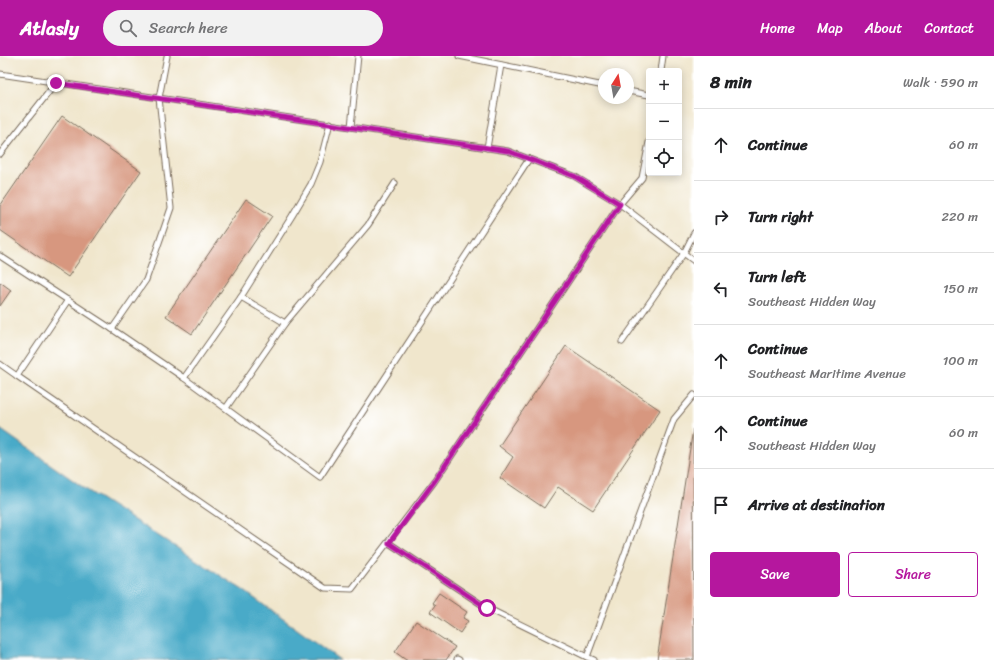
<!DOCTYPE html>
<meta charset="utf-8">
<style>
:root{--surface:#fff;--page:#f2f2f2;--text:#202124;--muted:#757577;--line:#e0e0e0;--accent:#b5179e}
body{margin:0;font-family:Sriracha,sans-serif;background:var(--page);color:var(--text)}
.controls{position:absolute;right:12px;top:12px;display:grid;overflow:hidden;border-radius:4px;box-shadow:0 2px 10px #0003}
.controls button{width:36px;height:36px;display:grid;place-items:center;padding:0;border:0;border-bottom:1px solid var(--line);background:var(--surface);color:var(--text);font:20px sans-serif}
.compass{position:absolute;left:598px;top:12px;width:36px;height:36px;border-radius:50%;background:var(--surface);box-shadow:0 2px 10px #0003;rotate:11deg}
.stop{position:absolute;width:12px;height:12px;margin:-9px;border:3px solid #b5179e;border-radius:50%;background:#fff}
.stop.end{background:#b5179e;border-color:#fff;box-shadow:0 1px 4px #0008}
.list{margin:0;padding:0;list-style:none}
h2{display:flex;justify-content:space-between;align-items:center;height:52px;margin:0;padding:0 16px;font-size:17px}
h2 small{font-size:13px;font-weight:400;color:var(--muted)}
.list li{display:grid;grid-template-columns:26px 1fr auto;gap:12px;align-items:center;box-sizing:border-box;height:72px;padding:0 16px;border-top:1px solid var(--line)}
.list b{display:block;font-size:15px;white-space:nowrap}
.list p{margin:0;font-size:13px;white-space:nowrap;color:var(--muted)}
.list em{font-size:13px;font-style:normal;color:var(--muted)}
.actions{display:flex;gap:8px;padding:12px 16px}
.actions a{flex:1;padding:9px 0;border:1px solid var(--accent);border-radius:4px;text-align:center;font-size:14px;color:var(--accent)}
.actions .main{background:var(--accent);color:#fff}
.icon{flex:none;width:22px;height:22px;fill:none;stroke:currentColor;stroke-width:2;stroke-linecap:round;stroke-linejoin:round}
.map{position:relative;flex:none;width:694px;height:604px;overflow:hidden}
header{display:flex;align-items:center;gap:24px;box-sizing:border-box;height:56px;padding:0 20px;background:var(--accent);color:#fff}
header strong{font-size:19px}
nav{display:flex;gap:22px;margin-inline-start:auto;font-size:14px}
.search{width:280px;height:36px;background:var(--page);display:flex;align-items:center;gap:10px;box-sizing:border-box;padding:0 14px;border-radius:22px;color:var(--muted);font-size:15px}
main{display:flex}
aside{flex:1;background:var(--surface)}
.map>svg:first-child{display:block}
</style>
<header>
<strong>Atlasly</strong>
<div class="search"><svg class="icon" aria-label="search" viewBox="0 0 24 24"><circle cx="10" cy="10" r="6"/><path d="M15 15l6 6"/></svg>Search here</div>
<nav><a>Home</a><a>Map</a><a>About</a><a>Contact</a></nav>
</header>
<main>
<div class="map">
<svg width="694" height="604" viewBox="0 0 694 604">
<rect width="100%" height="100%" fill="#fff"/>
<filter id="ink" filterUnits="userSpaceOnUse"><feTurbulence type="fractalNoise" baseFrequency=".025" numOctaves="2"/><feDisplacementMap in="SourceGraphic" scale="8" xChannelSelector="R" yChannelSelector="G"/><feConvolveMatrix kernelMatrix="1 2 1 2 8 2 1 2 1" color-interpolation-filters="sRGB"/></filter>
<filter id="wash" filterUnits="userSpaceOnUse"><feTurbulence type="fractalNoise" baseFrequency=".012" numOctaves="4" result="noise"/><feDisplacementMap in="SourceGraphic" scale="16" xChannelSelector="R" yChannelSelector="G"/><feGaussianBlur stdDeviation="0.9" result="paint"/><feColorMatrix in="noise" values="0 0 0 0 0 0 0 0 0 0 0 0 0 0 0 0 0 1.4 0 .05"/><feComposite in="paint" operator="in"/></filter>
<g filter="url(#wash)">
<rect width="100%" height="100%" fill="#f0e6cc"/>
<!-- water -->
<path fill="#49aac8" stroke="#426a73" d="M0,373L87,434L243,534L340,604H0Z"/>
<g id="blocks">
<!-- building -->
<g fill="#d7977f">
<path d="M62,60L141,115L68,221L0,174V150Z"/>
<path d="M246,143L272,160L192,278L166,260Z"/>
<path d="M0,226L11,234L0,250Z"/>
<path d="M566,290L660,354L593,454L558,431L544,452L500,422L513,401L499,390Z"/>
<path d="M693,373L694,604H657Z"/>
<path d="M439,537L467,556L463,562L468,565L460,577L430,556L435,549L432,547Z"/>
<path d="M416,565L455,591L446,604H406L395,596Z"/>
</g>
</g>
</g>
<g filter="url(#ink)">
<use href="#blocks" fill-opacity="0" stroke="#7a6c5b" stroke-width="1"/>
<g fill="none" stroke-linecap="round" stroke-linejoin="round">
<defs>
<g id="lane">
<path d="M459,0L604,30"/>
<path d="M661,15L663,0"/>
<path d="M0,18L508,95L574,120L620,148L694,205"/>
<path d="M628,35L649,39"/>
<path d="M351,71L358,0"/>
<path d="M487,92L501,9"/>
<path d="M0,98L56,27"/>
<path d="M0,200L112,273L146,224L171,152L159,42L167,0"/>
<path d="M241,241L285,267"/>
<path d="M112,273L184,322L320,421L529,103"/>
<path d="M622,286L684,197L694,177"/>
<path d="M0,308L17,320L68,244"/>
<path d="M17,320L325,532L352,533L434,426L620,148L642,122L649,86"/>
<path d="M184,322L241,241L292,160L311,128L320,106L330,67"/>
<path d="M226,352L285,267L368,169L395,127"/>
<path d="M389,487L487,552L587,601"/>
<path d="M457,603L459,604"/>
<path d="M594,604L587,601L674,363L694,339"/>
</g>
</defs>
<!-- lane casing -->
<use href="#lane" stroke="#7a6c5b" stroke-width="7"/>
<!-- lane -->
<use href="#lane" stroke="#fff" stroke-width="5"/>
</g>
</g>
<g fill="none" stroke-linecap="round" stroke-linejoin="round" filter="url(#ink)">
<!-- route -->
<path stroke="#b5179e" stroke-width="5" d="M56,27L508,95L574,120L620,148L434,426L389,487L487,552"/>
</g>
</svg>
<div class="controls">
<button>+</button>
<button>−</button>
<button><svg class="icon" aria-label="locate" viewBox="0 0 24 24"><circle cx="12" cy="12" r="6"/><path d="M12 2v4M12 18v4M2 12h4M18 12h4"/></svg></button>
</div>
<svg class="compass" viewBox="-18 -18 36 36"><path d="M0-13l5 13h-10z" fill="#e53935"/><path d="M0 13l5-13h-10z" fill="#757577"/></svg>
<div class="stop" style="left:487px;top:552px"></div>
<div class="stop end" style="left:56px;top:27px"></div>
</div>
<aside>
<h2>8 min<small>Walk · 590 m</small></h2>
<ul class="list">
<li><svg class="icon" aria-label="ahead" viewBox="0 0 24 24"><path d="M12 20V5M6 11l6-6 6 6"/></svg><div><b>Continue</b></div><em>60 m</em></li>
<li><svg class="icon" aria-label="right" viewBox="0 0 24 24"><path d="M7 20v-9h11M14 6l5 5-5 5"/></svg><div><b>Turn right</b></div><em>220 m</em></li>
<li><svg class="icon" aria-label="left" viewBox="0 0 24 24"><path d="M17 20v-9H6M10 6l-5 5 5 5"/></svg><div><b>Turn left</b><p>Southeast Hidden Way</p></div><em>150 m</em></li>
<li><svg class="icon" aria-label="ahead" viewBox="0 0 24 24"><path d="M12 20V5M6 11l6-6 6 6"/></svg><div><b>Continue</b><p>Southeast Maritime Avenue</p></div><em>100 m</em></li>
<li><svg class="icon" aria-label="ahead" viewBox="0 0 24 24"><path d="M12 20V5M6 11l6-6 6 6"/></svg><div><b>Continue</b><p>Southeast Hidden Way</p></div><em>60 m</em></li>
<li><svg class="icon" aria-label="arrive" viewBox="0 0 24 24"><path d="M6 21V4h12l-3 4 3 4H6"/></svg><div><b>Arrive at destination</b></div></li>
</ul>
<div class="actions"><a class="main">Save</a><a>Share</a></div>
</aside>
</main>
